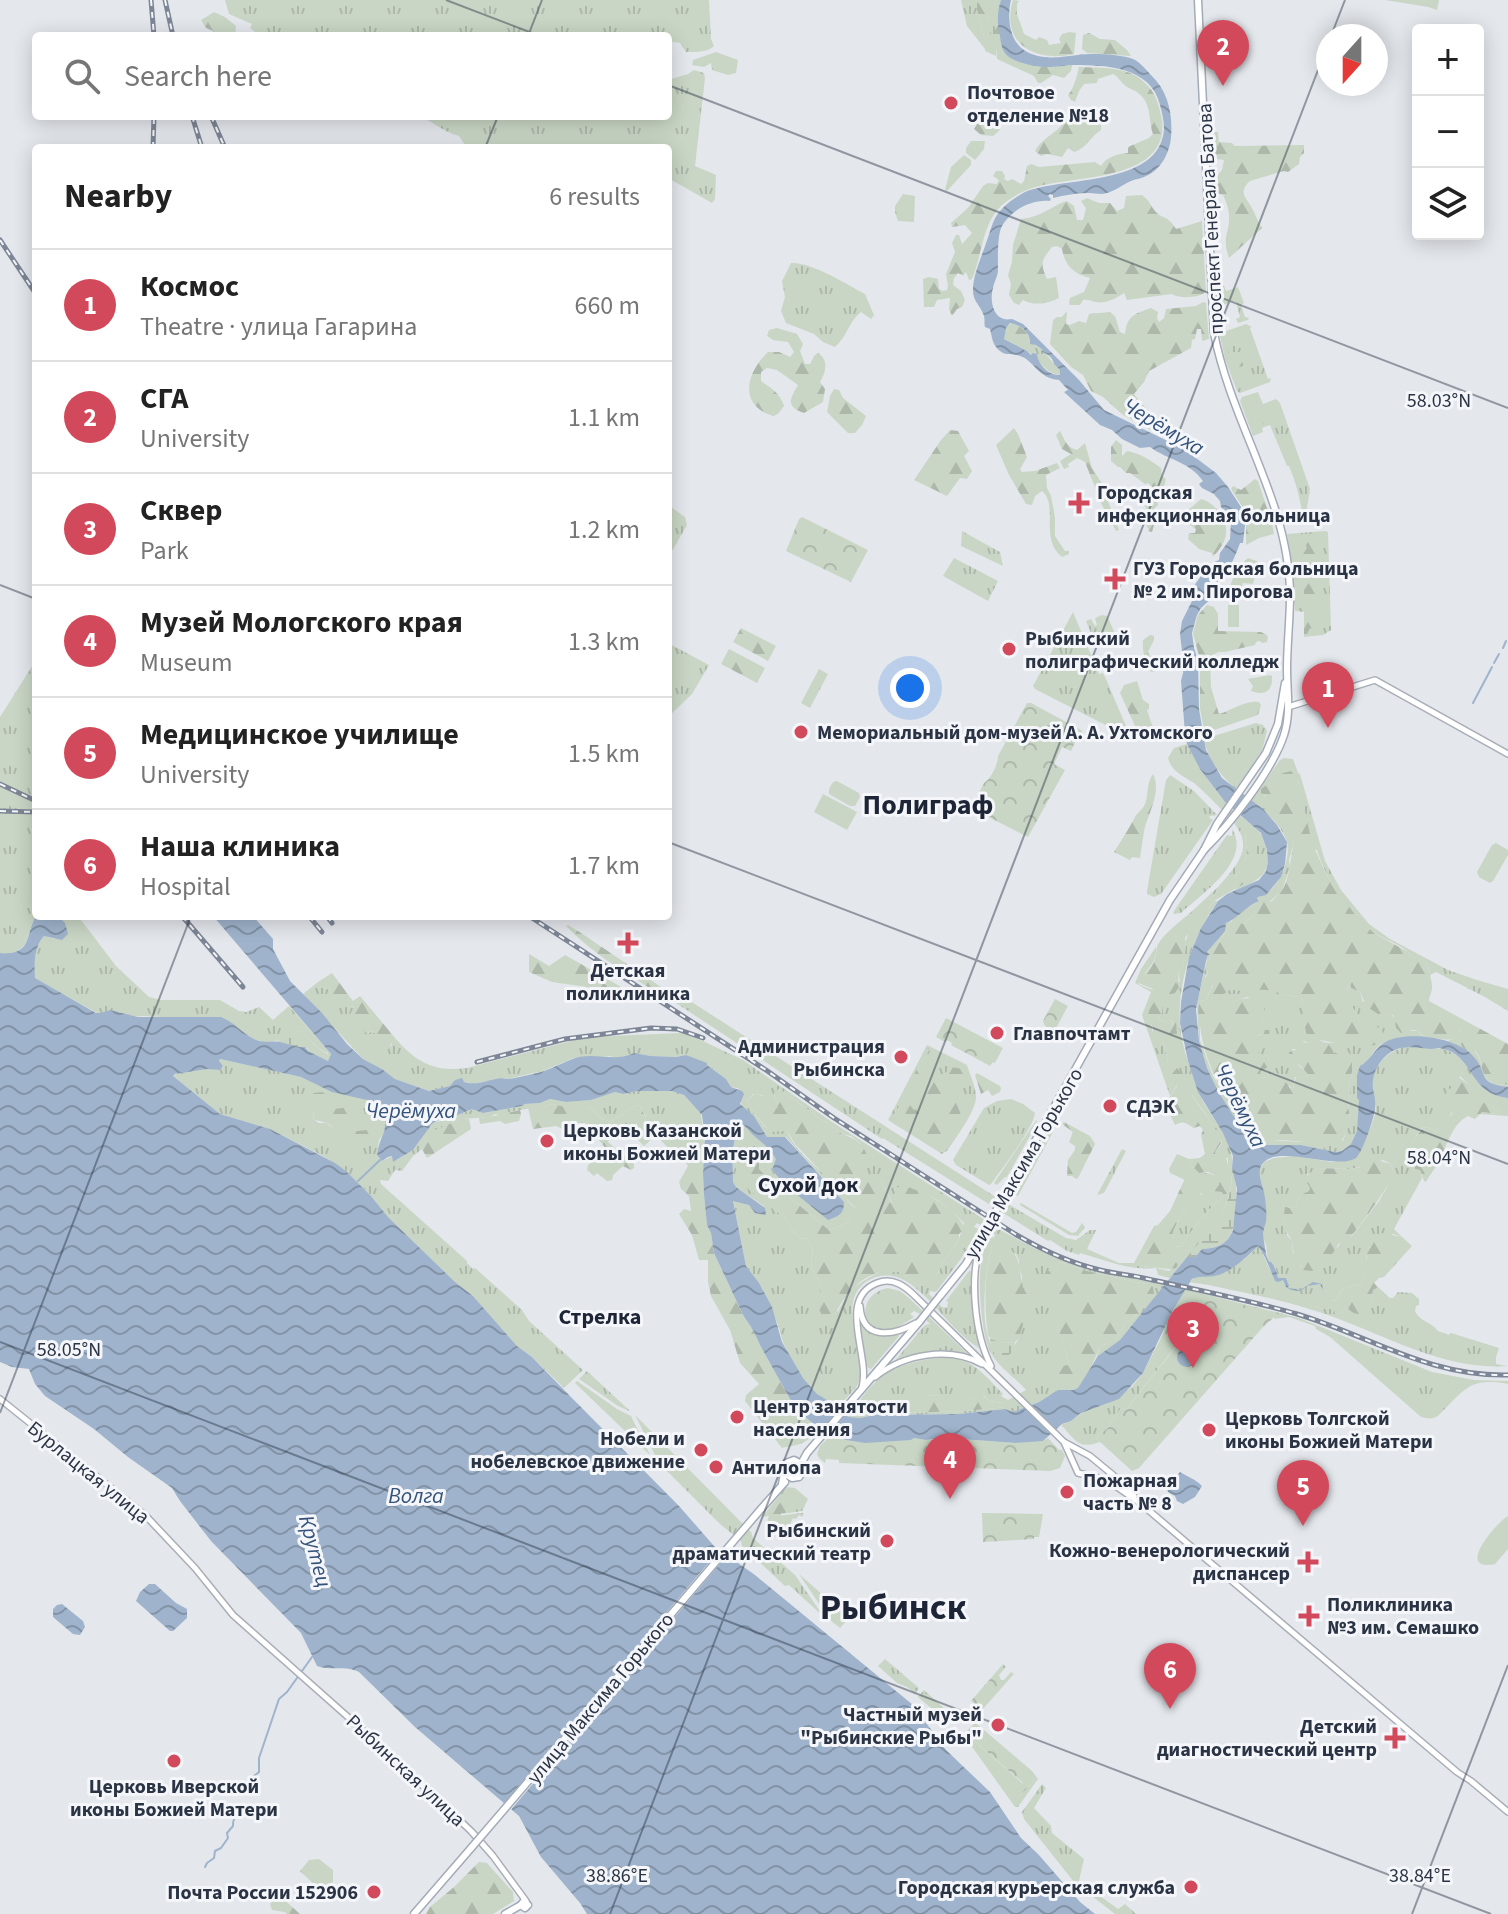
<!DOCTYPE html>
<meta charset="utf-8">
<style>
:root{--surface:#fff;--page:#f2f2f2;--text:#222;--muted:#767676;--line:#e0e0e0;--accent:#d1495b}
body{margin:0;font-family:"Source Sans 3",sans-serif;background:var(--page);color:var(--text)}
.controls{position:absolute;right:24px;top:24px;display:grid;overflow:hidden;border-radius:8px;box-shadow:0 4px 20px #0003}
.controls button{width:72px;height:72px;display:grid;place-items:center;padding:0;border:0;border-bottom:2px solid var(--line);background:var(--surface);color:var(--text);font:40px sans-serif}
.compass{position:absolute;left:1316px;top:24px;width:72px;height:72px;border-radius:50%;background:var(--surface);box-shadow:0 4px 20px #0003;rotate:201deg}
.you{position:absolute;left:910px;top:688px;width:28px;height:28px;margin:-20px;border:6px solid #fff;border-radius:50%;background:#1a73e8;box-shadow:0 0 0 12px #1a73e833}
.badge{display:grid;place-items:center;width:52px;height:52px;border-radius:50%;background:var(--accent);color:#fff;font-size:26px;font-weight:700}
.pin{position:absolute;translate:-50% -66px;filter:drop-shadow(0 2px 4px #0008)}
.pin::after{content:'';position:absolute;top:42px;width:28px;height:24px;background:inherit;clip-path:polygon(0 0,100% 0,50% 100%)}
.list{margin:0;padding:0;list-style:none}
h2{display:flex;justify-content:space-between;align-items:center;height:104px;margin:0;padding:0 32px;font-size:34px}
h2 small{font-size:26px;font-weight:400;color:var(--muted)}
.list li{display:grid;grid-template-columns:52px 1fr auto;gap:24px;align-items:center;box-sizing:border-box;height:112px;padding:0 32px;border-top:2px solid var(--line)}
.list b{display:block;font-size:30px;white-space:nowrap}
.list p{margin:0;font-size:26px;white-space:nowrap;color:var(--muted)}
.list em{font-size:26px;font-style:normal;color:var(--muted)}
.icon{flex:none;width:44px;height:44px;fill:none;stroke:currentColor;stroke-width:2;stroke-linecap:round;stroke-linejoin:round}
.map{position:relative;flex:none;width:1508px;height:1914px;overflow:hidden}
.search{position:absolute;background:var(--surface);box-shadow:0 4px 20px #0003;left:32px;top:32px;width:640px;height:88px;display:flex;align-items:center;gap:20px;box-sizing:border-box;padding:0 28px;border-radius:8px;color:var(--muted);font-size:30px}
.panel{position:absolute;background:var(--surface);box-shadow:0 4px 20px #0003;left:32px;top:144px;width:640px;height:776px;border-radius:8px}
.map>svg:first-child{display:block}
</style>
<div class="map">
<svg width="1508" height="1914" viewBox="0 0 1508 1914">
<defs>
<pattern id="grass-tufts" width="24" height="20" patternUnits="userSpaceOnUse" patternTransform="scale(2)"><rect width="24" height="20" fill="#c9d6c5"/><path d="M3 7l-1-3M5 7V3M7 7l1-3M15 17l-1-3M17 17v-4M19 17l1-3" fill="none" stroke="#adb8ab"/></pattern>
<pattern id="forest-firs" width="22" height="20" patternUnits="userSpaceOnUse" patternTransform="scale(2)"><rect width="22" height="20" fill="#c9d6c5"/><path d="M5 1l3.5 6h-7zM16 11l3.5 6h-7z" fill="#adb8ab"/></pattern>
<pattern id="wetland-marsh" width="20" height="14" patternUnits="userSpaceOnUse" patternTransform="scale(2)"><rect width="20" height="14" fill="#c9d6c5"/><path d="M1 5h8M5 5V1M11 12h8M15 12V8" fill="none" stroke="#adb8ab"/></pattern>
<pattern id="park-crowns" width="20" height="18" patternUnits="userSpaceOnUse" patternTransform="scale(2)"><rect width="20" height="18" fill="#c9d6c5"/><path d="M2 6a3 3 0 1 1 6 0M12 15a3 3 0 1 1 6 0" fill="none" stroke="#adb8ab"/></pattern>
<pattern id="water-waves" width="16" height="10" patternUnits="userSpaceOnUse" patternTransform="scale(2)"><rect width="16" height="10" fill="#9fb4cc"/><path d="M0 5q4-4 8 0t8 0" fill="none" stroke="#8293a7"/></pattern>
</defs>
<rect width="100%" height="100%" fill="#e4e7ec"/>
<!-- grass -->
<g fill="url(#grass-tufts)" fill-rule="evenodd">
<path d="M225,0H709L711,39L714,46C707,53 695,52 686,52L680,43L668,41V36L626,34L623,36H260L250,28L252,24L229,14Z"/>
<path d="M961,0H977V10L984,36C987,26 992,9 987,0H996C994,19 998,37 996,56L985,51V49L967,26Z"/>
<path d="M1385,0H1439L1437,10L1428,7Z"/>
<path d="M716,52L738,60L736,73L728,75L712,70L711,63L704,67L692,65L693,60Z"/>
<path d="M694,70L704,73L705,78L695,166L716,175L715,199L712,203L668,178V148H472L465,145L459,136C446,133 433,122 420,116H668V80L688,74Z"/>
<path d="M791,263C812,262 846,284 865,294L874,315L871,319L861,312C849,321 847,337 835,347L823,342L814,334L786,323L781,311L785,297L782,281Z"/>
<path d="M1220,276L1226,291L1238,287L1244,303L1241,305L1245,317L1249,318L1248,320L1238,323L1236,319L1240,317L1236,302L1232,301L1222,306L1223,329H1221L1219,326L1217,303L1222,302L1221,290L1217,288V278Z"/>
<path d="M1246,324L1252,327L1250,328L1268,379L1271,378L1270,382L1240,393L1237,391L1225,359L1220,336L1221,333Z"/>
<path d="M1017,342C1042,340 1045,356 1060,370V375C1045,374 1039,358 1027,351C1023,349 1018,347 1014,344Z"/>
<path d="M1258,392L1263,404L1276,399L1280,403L1310,489L1304,526C1302,505 1297,485 1289,466H1287L1270,425L1262,428L1263,432L1253,436L1240,401L1242,397Z"/>
<path d="M668,505L685,517L687,525L671,553L668,552Z"/>
<path d="M962,531L1000,552L1003,566L961,546Z"/>
<path d="M1325,531L1328,532L1331,630L1323,635L1304,637L1305,612L1295,611L1294,579L1287,534Z"/>
<path d="M954,558L998,581L988,601L943,576Z"/>
<path d="M1073,612L1099,674L1103,673L1106,679L1131,738L1035,689L1033,686Z"/>
<path d="M1102,615L1107,616L1114,631C1113,639 1105,646 1096,645L1086,621L1091,619L1095,626L1097,625L1095,618Z"/>
<path d="M668,643L709,665L692,694L668,717Z"/>
<path d="M36,660V826L31,829L36,838V916C25,934 32,956 0,953V717Z"/>
<path d="M819,669L828,674L810,708L801,703Z"/>
<path d="M1256,723L1263,725L1267,731L1262,751L1236,789C1220,775 1208,760 1204,739Z"/>
<path d="M1187,744C1198,765 1210,784 1225,802C1234,813 1248,820 1258,831C1264,837 1261,834 1264,842C1276,871 1260,881 1234,891C1256,867 1253,862 1245,831L1247,857L1240,866L1235,879L1226,878C1251,849 1248,835 1221,809C1212,800 1204,791 1194,783C1183,776 1171,771 1168,758L1174,748Z"/>
<path d="M1284,758L1293,759L1298,773L1300,774L1325,861L1341,890L1369,924L1390,939L1448,970L1477,980L1508,989V1011L1485,997L1436,972L1430,975C1429,963 1424,959 1412,957C1404,945 1387,941 1375,933C1350,917 1325,878 1317,850L1308,848L1298,780L1261,792L1266,797L1267,811L1277,820L1294,843L1289,860L1290,867L1282,891L1243,924L1229,925L1220,941L1210,951C1213,958 1209,970 1205,977L1213,984L1206,1000L1200,1001V1040L1213,1076L1251,1138C1262,1144 1271,1140 1283,1141C1304,1142 1323,1143 1343,1141L1350,1118L1348,1106L1350,1100L1349,1084L1352,1072L1341,1052L1334,1053C1326,1043 1314,1046 1304,1041L1297,1049H1292L1299,1066L1306,1071L1308,1075L1300,1078L1295,1077L1293,1089C1284,1083 1282,1069 1268,1074V1077L1258,1078L1261,1071L1269,1060L1266,1055H1260L1257,1053L1266,1046V1031L1258,1036L1253,1034C1264,1024 1264,1021 1264,1005L1266,1004L1247,997L1235,1001L1225,998L1223,995L1230,989C1240,991 1247,988 1256,988C1272,987 1286,998 1301,997L1304,1009L1305,1030C1330,1052 1339,1043 1361,1025C1355,1010 1353,1004 1337,996L1348,988L1350,982L1351,988L1360,992L1363,1003L1369,1008L1390,1013L1407,1031H1418L1422,1036L1448,1041L1457,1037L1459,1030L1464,1033C1456,1043 1462,1052 1474,1051C1486,1062 1475,1071 1495,1085L1508,1084V1087C1494,1086 1485,1082 1479,1068C1478,1066 1476,1059 1474,1057C1458,1038 1402,1030 1381,1044C1375,1049 1370,1056 1366,1063L1362,1064L1357,1097L1360,1100L1357,1131L1351,1144L1342,1151L1335,1152L1301,1145H1259L1248,1140L1218,1091L1207,1068L1199,1041L1197,1003L1208,955L1207,950L1225,929L1224,927L1226,923L1231,922L1234,917L1258,901L1257,899L1258,897C1278,893 1293,857 1286,839C1279,823 1264,810 1251,801L1280,760Z"/>
<path d="M1170,775L1194,791L1217,815L1210,816L1209,818L1213,820L1161,894L1154,897L1147,894V891L1166,780Z"/>
<path d="M1232,829C1252,860 1202,894 1181,913L1174,914L1173,913L1176,908L1227,835L1232,836Z"/>
<path d="M1217,888C1217,894 1212,899 1206,900L1209,909L1214,901H1218C1194,933 1177,983 1180,1024C1181,1040 1186,1057 1192,1072C1195,1082 1198,1092 1203,1101C1215,1123 1235,1142 1232,1168L1228,1166V1158L1216,1156L1215,1152L1221,1145L1222,1142C1217,1134 1214,1126 1209,1119C1201,1106 1193,1100 1188,1085H1177L1170,1096L1142,1015L1151,992L1135,983L1141,969L1156,947C1157,965 1145,970 1138,984L1150,989L1163,991L1180,981L1178,973L1184,966C1183,949 1187,933 1194,916L1189,914ZM1159,1016L1160,1020L1173,1025L1171,1019L1177,1030L1171,1041L1175,1043L1168,1063C1166,1051 1165,1039 1153,1033L1150,1021Z"/>
<path d="M58,916H78L116,966L149,997L161,1000H220L239,1011L246,1012L259,1007L273,1020L289,1006L331,1054L328,1061L326,1060L328,1053C316,1050 310,1037 300,1031L285,1039L265,1043L254,1039L215,1017L196,1019L143,1016C126,1018 120,1007 99,1014L34,978C34,964 34,947 44,936L55,939L61,918Z"/>
<path d="M318,982V987L328,989L347,1007L352,1006L355,1009L352,1019L369,1033L372,1031L391,1047L392,1042L396,1039C417,1063 434,1072 467,1068L586,1037L682,1033L705,1042L743,1060L832,1122L1002,1231L1034,1248L1086,1269L1165,1285L1120,1340L1095,1361L1100,1347L1117,1338L1126,1322L1132,1319L1145,1306V1284L1087,1271L1060,1262L1056,1269L1042,1276L1069,1362L1068,1365L1062,1367L1055,1381L1058,1390L1039,1402L1013,1412L1005,1409L958,1414L874,1415L860,1418L849,1417L833,1410L832,1406L817,1394L803,1378L792,1361L783,1342L778,1325L762,1288L746,1266L733,1200L765,1207L736,1187L733,1182C733,1163 730,1140 742,1124C753,1130 769,1147 777,1159L772,1170L784,1184L807,1202H844L786,1137H767L754,1116L742,1107L738,1088L731,1087L726,1079L707,1065L686,1055L676,1057L651,1056L634,1053L629,1056L615,1058L610,1056L598,1058L593,1056L574,1058L540,1072L533,1073L508,1079L502,1078L475,1084L455,1080L451,1086L429,1091L395,1079L382,1069L363,1059L303,994ZM779,1089L842,1134L851,1136L860,1143L859,1165L854,1175L861,1183L880,1179L893,1204L896,1188C929,1193 940,1198 964,1223L959,1239L941,1266L938,1273L919,1286L900,1272H885L883,1268C878,1274 872,1276 865,1280C854,1286 843,1300 838,1312L819,1288L820,1281C803,1262 818,1258 810,1243C805,1234 807,1242 799,1237C789,1231 790,1218 777,1212L748,1187L736,1171L741,1155L756,1147L760,1153L759,1169L775,1185L829,1230L847,1223L858,1210C849,1205 846,1197 840,1190C823,1171 797,1155 787,1131L766,1128L749,1107L748,1100L753,1094L762,1095L779,1111L774,1094ZM977,1223L995,1234L994,1238L990,1235C987,1243 983,1250 982,1259C977,1279 981,1335 991,1353C999,1368 1016,1378 1026,1390L1008,1400L1001,1396L1003,1394C992,1383 980,1368 965,1361C944,1352 900,1363 882,1376C870,1385 862,1398 853,1409L842,1403C848,1395 858,1389 860,1378C865,1347 831,1293 876,1277C887,1274 897,1276 906,1281C934,1299 952,1332 979,1348L975,1324L971,1271H969L946,1301L948,1302L947,1308L942,1307L929,1294L930,1291L936,1292L963,1256L979,1229L974,1227ZM992,1245L1016,1254L1019,1261V1268L1022,1276V1283L1026,1292L1019,1338L1009,1355L1011,1363C1006,1358 996,1352 992,1346C979,1325 985,1269 992,1245ZM932,1395L973,1399L984,1396L990,1401L1002,1403L1005,1407L966,1411L869,1414L868,1411C890,1407 909,1398 932,1395Z"/>
<path d="M682,999L690,1001L991,1194L1066,1238L1076,1240L1090,1230H1096L1087,1249L1119,1263H1139L1143,1267H1152L1169,1271L1185,1257H1187L1170,1278L1158,1275L1156,1268C1129,1271 1105,1260 1080,1253L1079,1255L1067,1251L1050,1240L1048,1241L883,1138L882,1139L673,1001Z"/>
<path d="M927,1045L967,1065C970,1075 976,1087 976,1097C976,1111 956,1137 948,1150L942,1154L888,1120Z"/>
<path d="M1404,1047C1417,1048 1438,1046 1449,1051C1477,1063 1470,1094 1508,1098V1116L1479,1114L1482,1112L1497,1114L1499,1110L1478,1100L1469,1085L1460,1076C1453,1088 1456,1106 1450,1116C1447,1121 1441,1126 1436,1131L1427,1127L1422,1128C1412,1140 1406,1154 1415,1169L1420,1170L1422,1178L1394,1229L1402,1237L1393,1234L1367,1249L1366,1260L1360,1265L1366,1274L1361,1284L1342,1289L1337,1300H1333L1317,1306L1318,1308L1335,1309L1336,1314H1340L1347,1308L1371,1305L1373,1290L1375,1288L1378,1287L1390,1298H1393L1398,1292L1412,1293L1419,1299V1305L1416,1306L1415,1311C1420,1322 1432,1322 1438,1331L1449,1335L1451,1333L1499,1348L1496,1357V1364L1508,1366C1437,1371 1375,1328 1309,1309C1278,1299 1245,1293 1213,1286C1205,1284 1199,1284 1190,1282L1196,1276H1217L1245,1259L1258,1246C1267,1258 1268,1276 1283,1280L1286,1287L1288,1284L1286,1278H1278L1275,1267L1268,1261L1266,1245L1262,1235L1266,1220V1206L1259,1171L1264,1162L1274,1158L1295,1156L1332,1162L1358,1156C1364,1142 1371,1129 1375,1114C1377,1105 1373,1098 1373,1089C1371,1067 1385,1053 1404,1047ZM1383,1160L1391,1164L1393,1169L1387,1187L1379,1201L1352,1236L1340,1242L1339,1246L1310,1270L1302,1269L1293,1253L1292,1241L1287,1235L1283,1220L1288,1207L1292,1208L1296,1205L1300,1195L1309,1191L1310,1187L1307,1174L1314,1172L1317,1168L1351,1169Z"/>
<path d="M220,1059L301,1077L319,1085L380,1103L387,1111L388,1115L384,1133L379,1140L377,1155L382,1161L393,1156L397,1160L413,1150L432,1124L442,1120L446,1116L453,1117L473,1109L483,1113L522,1106L525,1104L540,1103L550,1099L566,1102L590,1100L615,1092L623,1094L638,1091L672,1090L684,1095L701,1114L705,1145L697,1137L674,1123L675,1137L672,1138L646,1125V1117L640,1106L636,1105C628,1111 619,1115 611,1122L602,1119L592,1109L588,1107H566L553,1104L510,1112L504,1116L495,1114L490,1117L461,1119L443,1127L425,1141L422,1149L413,1156L402,1171L395,1170L388,1181L380,1180L381,1184L467,1261V1263L473,1269L475,1268L522,1310L529,1321L583,1370L564,1388L532,1357L517,1346L473,1296L455,1282L388,1217L371,1196L346,1171L323,1156L270,1129L220,1114L173,1076C184,1069 206,1068 220,1070L223,1066L219,1061ZM329,1096L334,1110L341,1108L352,1127L358,1131L336,1130L326,1123H319L313,1119L314,1111Z"/>
<path d="M1011,1099L1023,1104L1035,1113C1032,1131 1003,1167 991,1184L989,1185L956,1165L953,1160L984,1108L997,1101Z"/>
<path d="M1037,1119L1036,1125L1007,1177H1005L997,1185L994,1183Z"/>
<path d="M1052,1125L1055,1126L1054,1130L1018,1196L1014,1194L1016,1189Z"/>
<path d="M1122,1149L1126,1151L1104,1193L1097,1195Z"/>
<path d="M1177,1154L1189,1159L1191,1165L1199,1173C1218,1172 1219,1179 1223,1196L1201,1218L1181,1246L1175,1247V1238L1172,1236C1177,1217 1189,1211 1194,1194L1202,1195L1196,1183L1187,1174L1185,1180L1170,1173L1169,1169Z"/>
<path d="M1021,1203L1072,1233L1076,1232L1082,1223L1085,1227L1078,1236L1069,1235L1020,1205Z"/>
<path d="M888,1288L900,1291L909,1298L968,1354C941,1348 919,1354 894,1362L925,1325L930,1324L920,1314L914,1311L910,1314L914,1317C907,1322 898,1327 891,1329C861,1337 854,1294 888,1288Z"/>
<path d="M1185,1289L1299,1318L1432,1372L1474,1380L1508,1381V1384C1468,1377 1465,1390 1438,1416C1433,1419 1428,1419 1421,1417L1330,1337L1316,1329L1315,1326L1289,1317L1274,1319V1314L1190,1328L1126,1410L1121,1408L1107,1429L1098,1435L1097,1439L1100,1442C1077,1450 1076,1440 1061,1425L1071,1421L1086,1410L1106,1404L1132,1387L1143,1373L1163,1334L1166,1324Z"/>
<path d="M860,1321C870,1335 882,1338 898,1334L899,1336L871,1369L867,1367Z"/>
<path d="M587,1371L629,1410V1411L618,1406L579,1379Z"/>
<path d="M577,1381L617,1409L631,1416L650,1455L575,1383Z"/>
<path d="M635,1415L751,1532L753,1538L795,1575L824,1617L789,1585L785,1586L742,1546L741,1541L720,1524L659,1463Z"/>
<path d="M786,1487L795,1488L808,1499L802,1511L762,1517Z"/>
<path d="M802,1513L804,1514L802,1517L799,1515L796,1519L793,1518L789,1527L791,1529L785,1539L768,1524L777,1516Z"/>
<path d="M799,1574L849,1618L840,1628L830,1620Z"/>
<path d="M885,1659L919,1688L915,1694L907,1687L897,1683L878,1666Z"/>
<path d="M924,1690L955,1718L962,1713L964,1715L958,1721L938,1714L918,1697Z"/>
<path d="M975,1723L978,1725L970,1733L972,1739L1023,1784V1793L1035,1779H1038L1018,1807H1015L965,1737L966,1732Z"/>
<path d="M1042,1784L1046,1788L1034,1808L1051,1826L1052,1833L1084,1859L1079,1881L1118,1909L1125,1904L1136,1914H1115L1074,1882L1024,1819L1022,1812Z"/>
</g>
<!-- forest -->
<g fill="url(#forest-firs)">
<path d="M977,0H987L990,5L988,24L990,29V34L984,36L977,10Z"/>
<path d="M996,0H1001L1000,5L1012,59L1051,67L1072,65L1071,71L1064,78L1053,75L1041,83H1038L1034,76L997,59L994,17Z"/>
<path d="M1013,0L1019,1L1017,4V14L1024,34L1036,40L1039,37L1047,40L1049,45L1061,43L1059,39L1062,34L1070,32L1076,33L1074,54C1035,63 1000,44 1013,0Z"/>
<path d="M214,12L225,17L236,26L235,36H214L213,31L206,28L201,20Z"/>
<path d="M1089,33L1100,39L1115,40L1127,50L1131,56L1087,53L1082,49L1083,35Z"/>
<path d="M1079,67C1101,68 1128,66 1144,82C1156,92 1159,105 1162,120C1170,180 1078,176 1040,186C1026,189 1013,196 1002,205C982,223 982,256 972,279L969,280L966,272L963,276L958,273L954,278L953,285L961,291L965,300L962,307L957,309L952,316L949,309L950,298L937,300L934,307H924L923,279L929,277L938,279L939,289L943,291L947,290L948,286L946,274L955,252L952,243L956,235H959L962,244L972,233L965,225L952,227L951,223L968,208L983,186L988,183L997,184L999,180L993,176L996,171H1002L1005,176L1004,179L1008,181L1012,179L1021,184L1024,181L1027,166L1031,164L1039,167L1095,162L1101,166C1105,158 1119,153 1128,153V147L1149,138L1153,134C1148,119 1152,103 1138,93C1135,90 1130,89 1127,87C1121,83 1119,77 1113,74L1098,79L1097,83L1084,84L1079,91L1075,102L1071,100L1068,95C1074,89 1077,75 1079,67Z"/>
<path d="M1087,110C1095,115 1102,119 1101,130C1090,137 1087,148 1074,152L1068,148L1062,157L1047,154L1041,156L1035,151C1043,136 1061,132 1068,116L1077,114L1083,116Z"/>
<path d="M985,120L1001,125L999,131L993,136L981,135L974,129L977,124Z"/>
<path d="M1215,132H1218L1219,142L1232,143L1235,146L1304,145V153L1300,157L1299,164L1288,172L1284,171L1250,181C1237,193 1247,198 1253,210C1256,216 1258,222 1262,228L1229,258C1221,236 1230,234 1229,216C1229,208 1226,202 1223,195L1216,193V177L1222,170L1224,160L1216,159L1215,154L1211,150L1213,134Z"/>
<path d="M971,141H985L984,149L975,160L966,153V148Z"/>
<path d="M964,155L971,160V165L947,191L945,190L951,167Z"/>
<path d="M903,194L915,196L914,222L898,221L895,212V206Z"/>
<path d="M1142,195C1151,202 1150,205 1155,211C1163,220 1167,214 1176,229L1202,221L1206,292C1198,298 1180,299 1172,294L1127,300L1124,293C1116,299 1104,304 1095,302C1091,301 1087,299 1083,300L1080,305H1070L1069,303L1070,298L1084,292L1090,278C1074,274 1065,266 1062,249L1057,246L1052,247C1041,261 1040,263 1047,279L1056,277L1059,298C1048,304 1034,306 1023,300L1019,305L1014,303L1009,295L1011,284L1008,275L1012,262L1013,245L1021,219C1031,218 1039,215 1048,210C1056,206 1059,203 1067,201L1074,206L1077,220H1083L1086,208L1081,201L1087,198L1099,203H1110L1117,211L1124,208L1126,196Z"/>
<path d="M1203,302L1206,303L1209,339L1202,341L1201,329H1197L1195,339L1192,340L1191,348L1149,371L1144,382L1134,394L1154,418L1161,416C1169,423 1176,428 1183,436L1182,439L1174,441L1162,436L1123,415L1103,397L1091,391L1083,375L1071,367L1050,344L1053,320L1057,317H1062L1066,312L1067,313L1066,324L1070,325L1079,321L1086,323L1089,314L1110,312L1115,316L1120,332L1125,334C1127,315 1135,314 1151,308L1158,312L1157,318L1159,322L1164,318L1166,309L1196,306Z"/>
<path d="M1012,323C1021,326 1031,333 1030,344L1024,342L1014,344L1003,338L1007,326Z"/>
<path d="M777,328L797,334L803,344L800,351L805,364H810L814,356L818,353C829,360 826,372 820,382L825,389L823,402L804,413C785,406 790,399 798,385L777,370L767,368L761,372V381C771,388 780,393 784,406L778,414L773,416C738,405 746,373 768,352H779L790,357L794,352L788,342L773,340L767,336L769,330Z"/>
<path d="M1231,330H1234L1233,348L1231,350L1232,352H1243V366L1233,369L1224,336Z"/>
<path d="M834,389L839,390L843,398L866,416L862,425L855,433H848L827,412L830,396Z"/>
<path d="M1251,396H1258L1265,408L1264,423L1258,428L1254,425L1249,411L1252,406H1248L1247,403Z"/>
<path d="M1014,428L1018,434L1027,457L1020,469L1022,472L1035,471L1057,463L1060,468L1046,475L1047,488L1051,496L1055,517V536L1065,551H1069V554L1062,557C1039,538 1059,505 1042,491L1035,496L1032,505L1026,504L1009,475L996,445Z"/>
<path d="M950,430L958,431L969,451L964,456L972,471L967,479L960,478L947,496L914,480L941,440Z"/>
<path d="M1060,431C1065,440 1066,447 1077,450L1085,443L1092,468L1103,485V488L1119,530L1116,531L1102,505L1085,462L1077,458L1068,464L1069,467L1064,469L1060,461L1071,454L1062,449L1056,435Z"/>
<path d="M1116,440L1122,445V456L1127,451C1140,453 1150,460 1161,468L1162,476L1166,479L1163,490L1159,486L1155,489L1159,496L1157,500L1158,505L1154,509V513L1148,523L1154,525L1152,532L1148,531L1149,530L1147,527L1144,516L1141,517L1139,513L1140,509L1147,510L1143,503L1146,495L1152,487L1148,483L1145,484L1130,473H1126L1120,467H1118L1111,461V447Z"/>
<path d="M1255,479L1258,481L1272,523L1274,534L1259,538L1246,545V526L1242,506L1231,489L1233,486L1241,490Z"/>
<path d="M1201,499C1214,502 1228,519 1226,534C1225,543 1219,550 1213,557L1212,553L1199,549L1188,539L1189,533H1195L1196,529L1190,525L1186,512Z"/>
<path d="M1310,537L1316,539L1319,546L1317,553L1321,568L1319,584L1323,614L1321,632L1310,628L1307,634H1304V590L1310,581L1303,554L1307,548L1305,544L1307,538Z"/>
<path d="M1248,558L1278,569L1279,574L1269,576L1266,568H1257L1253,584L1243,583L1238,596L1230,594C1228,583 1240,564 1248,558Z"/>
<path d="M1207,605L1214,607L1218,614V631L1261,632L1267,635L1268,637L1267,642L1263,643L1259,641L1256,642L1255,645L1225,652H1219L1214,654L1210,659L1211,687L1219,714C1233,710 1244,700 1259,702L1261,705L1258,715L1214,730L1212,728L1204,729L1200,709V660L1193,633L1198,615Z"/>
<path d="M741,628L776,646L768,661L733,642Z"/>
<path d="M1150,635L1154,636V640L1148,652L1150,656H1156L1155,671L1151,672C1145,663 1142,651 1143,640Z"/>
<path d="M729,649L765,668L757,683L721,664Z"/>
<path d="M1270,675L1272,676C1273,691 1265,696 1251,691L1253,686L1248,679Z"/>
<path d="M1137,681L1143,700L1149,704V709L1147,710C1150,719 1152,727 1157,734V736L1145,741L1141,739L1120,693L1124,685Z"/>
<path d="M1291,771L1295,772L1298,780L1312,843L1309,847H1314L1325,872L1334,887L1357,917L1374,933L1408,952L1412,957C1424,958 1428,963 1430,974C1430,976 1433,986 1432,988C1432,992 1429,996 1429,1001L1508,1044V1084L1495,1085C1475,1071 1486,1062 1475,1051C1463,1053 1456,1043 1463,1033L1460,1030L1457,1037C1448,1043 1435,1037 1424,1037L1418,1031L1413,1030L1401,1033L1396,1028L1394,1016C1386,1010 1386,1014 1378,1014L1369,1008L1364,1012L1361,1011L1359,1005L1364,1001L1360,992L1351,988L1350,983L1346,991L1338,996C1352,1002 1356,1012 1361,1025L1373,1024L1382,1030L1384,1037L1379,1044C1355,1051 1332,1040 1309,1039C1302,1028 1305,1011 1301,997C1286,998 1274,988 1258,990L1257,988L1241,991L1230,989L1223,995L1225,998H1231L1235,1001C1242,997 1249,1000 1257,996L1274,1002L1270,1006L1264,1005C1264,1020 1265,1024 1254,1034L1258,1036L1264,1033L1265,1030H1270L1266,1046L1258,1053L1268,1056L1269,1064L1268,1067L1261,1071L1259,1078L1268,1077L1269,1072L1280,1075L1288,1080L1289,1087L1293,1089L1296,1077L1300,1078L1308,1075C1305,1068 1294,1062 1289,1055V1052L1297,1049L1300,1042L1327,1044L1330,1046L1334,1053L1345,1051L1352,1055V1072L1349,1084L1350,1100L1348,1106L1350,1118L1348,1128L1340,1145L1336,1147L1319,1143L1281,1140L1260,1143L1251,1139C1228,1103 1205,1068 1200,1026C1198,1017 1197,1010 1200,1001L1206,1000L1213,985H1205L1203,983L1208,972L1207,964L1211,955L1209,951L1220,941L1229,925L1234,922L1243,924L1255,914C1254,906 1258,902 1265,899L1271,902C1274,898 1278,895 1281,892C1290,881 1290,857 1294,843L1287,839L1277,820L1272,817L1262,804L1266,796L1261,793V789L1283,773Z"/>
<path d="M1153,774C1162,791 1148,814 1144,831C1143,840 1141,849 1140,858L1132,857L1130,860L1114,852C1121,841 1128,830 1134,819C1136,813 1143,810 1145,804C1149,793 1146,784 1153,774Z"/>
<path d="M1251,830L1257,835C1258,841 1254,847 1256,853L1252,857L1253,864L1249,881L1214,901L1209,909L1206,908L1204,904L1206,900C1212,899 1217,894 1217,888L1226,878H1235L1237,875L1235,872L1247,857L1245,831Z"/>
<path d="M1189,914L1194,916L1196,922L1185,938C1188,948 1183,956 1184,966L1178,973L1179,987L1175,993L1169,995L1163,991L1164,999L1155,994L1153,989L1136,982L1138,978C1148,973 1155,965 1156,953C1157,951 1156,948 1157,947C1160,937 1180,921 1189,914Z"/>
<path d="M568,925L581,933L664,989L654,991C623,971 592,953 566,926Z"/>
<path d="M529,954L549,966L565,955L623,988L622,992L552,982L529,972Z"/>
<path d="M332,973L353,1001L360,996L396,1039L392,1042L388,1050L381,1044L382,1040L372,1031L366,1033L350,1017L351,1012L354,1009L353,1006C344,1007 342,1010 334,1004L333,995L328,989L318,987V982Z"/>
<path d="M1154,997L1163,1005L1162,1013L1159,1016L1160,1020L1173,1025L1172,1016L1176,1017L1177,1036L1172,1040L1175,1043L1179,1042L1180,1051L1178,1053V1059L1173,1061L1171,1064L1168,1063C1166,1051 1165,1039 1153,1034V1027L1147,1019L1152,998Z"/>
<path d="M569,1043L575,1048V1050L539,1066L535,1065L536,1063L542,1060V1057L549,1050L553,1052Z"/>
<path d="M928,1048L930,1051L918,1079H927L932,1077L938,1079L952,1067L962,1069L967,1081L955,1101L963,1119L945,1152H940L892,1122L893,1116L902,1101L910,1105L914,1110L918,1109L921,1102L907,1090L926,1049Z"/>
<path d="M1177,1068L1188,1080C1189,1096 1200,1106 1209,1119C1214,1126 1218,1134 1222,1142L1215,1152L1216,1156H1226L1228,1166L1232,1168C1233,1204 1214,1232 1188,1256C1183,1260 1179,1261 1176,1268C1165,1271 1155,1266 1143,1267L1139,1263H1134L1154,1226L1158,1225L1170,1211L1187,1174L1190,1173L1193,1175C1193,1183 1204,1189 1200,1197L1194,1195C1189,1212 1177,1216 1172,1236L1175,1238L1176,1247L1181,1246L1201,1218L1223,1196L1222,1192L1214,1191L1219,1185L1214,1175L1209,1172L1199,1173L1191,1165L1189,1159L1200,1158L1205,1154L1201,1135L1203,1130L1200,1126L1194,1128C1186,1123 1183,1120 1175,1125L1165,1104L1177,1086L1172,1074Z"/>
<path d="M977,1073L1000,1086L1001,1088L1000,1092L992,1096L988,1090L981,1094L975,1075Z"/>
<path d="M1455,1074L1469,1085L1479,1100L1499,1110L1497,1114L1482,1112L1475,1119L1468,1116C1452,1124 1448,1144 1440,1159C1437,1167 1430,1174 1426,1182L1424,1181L1420,1170L1415,1169C1405,1152 1412,1140 1423,1128L1427,1127L1436,1131L1452,1114V1105L1447,1103L1444,1097L1449,1089L1456,1087L1451,1084V1075Z"/>
<path d="M779,1089L842,1134C856,1138 869,1148 867,1163L859,1166L854,1175L861,1183L871,1176L880,1179L892,1203L896,1188L903,1185C925,1193 954,1205 965,1228L959,1234V1239L941,1266L934,1280L925,1282L919,1286L900,1272H885L883,1269C876,1275 867,1276 860,1282C858,1284 844,1299 842,1302C836,1311 837,1317 824,1319L817,1305L821,1292L819,1288L820,1281C803,1262 818,1258 810,1243C805,1234 807,1242 799,1237C789,1231 790,1218 777,1212L738,1181L735,1176C737,1163 741,1148 756,1147L760,1153L759,1169L775,1185L829,1230L847,1223L857,1210L795,1144L787,1131L770,1132L749,1107L748,1100L754,1094C766,1095 770,1101 778,1109L774,1093Z"/>
<path d="M322,1092L329,1096L334,1109L349,1107L354,1117L352,1127L358,1131L367,1130L371,1139L367,1146L360,1148C353,1146 346,1143 341,1138C336,1133 333,1125 326,1123C321,1121 317,1121 313,1119L314,1111L307,1099L314,1093Z"/>
<path d="M553,1104L566,1107H588L592,1109L602,1119L611,1122C619,1115 628,1111 636,1105L640,1106L646,1118V1125C663,1120 662,1125 672,1138L675,1137V1118L687,1117L696,1120L697,1137L705,1145L703,1174L704,1195L707,1225L711,1233L714,1253L743,1315L753,1330L761,1347L795,1408L809,1418L816,1431C804,1446 799,1444 782,1448L745,1401L746,1395L759,1384L740,1363L730,1330L711,1296L708,1282V1260H699L692,1235L679,1214L684,1209L691,1211L689,1196L681,1189L679,1182L688,1166L685,1161H680L656,1135L644,1146L634,1136L622,1131L610,1138L608,1142L634,1164V1168L631,1170L623,1166L613,1175L612,1180L607,1181L597,1173L594,1176L587,1170L588,1165L607,1150L585,1123H575L567,1131L556,1126L533,1129L528,1108Z"/>
<path d="M520,1110L521,1114L519,1121L505,1124L500,1121L480,1124L479,1118C494,1117 506,1113 520,1110Z"/>
<path d="M461,1119H469L471,1129L427,1158L422,1149L428,1133Z"/>
<path d="M1064,1122L1090,1136L1095,1144L1078,1178L1076,1179L1072,1176H1067L1068,1160L1075,1150V1146L1069,1142L1073,1132L1062,1124Z"/>
<path d="M1374,1159L1391,1164C1393,1171 1394,1170 1392,1177C1389,1186 1354,1236 1346,1241C1344,1242 1342,1242 1340,1242L1327,1262L1313,1271L1302,1270L1301,1266L1295,1263L1292,1241L1285,1229L1283,1220L1285,1207L1292,1208L1296,1205L1300,1195L1309,1191L1310,1187L1306,1182V1177L1311,1172H1314L1317,1168L1351,1169L1360,1167L1362,1164Z"/>
<path d="M1382,1233L1402,1237L1412,1246L1384,1277L1379,1278L1374,1283L1378,1287L1373,1290L1371,1305L1368,1312C1357,1315 1355,1315 1347,1308L1340,1314H1335L1334,1309L1318,1308L1317,1305L1326,1301L1337,1300L1342,1289L1361,1284L1366,1274L1360,1271L1357,1261L1360,1259L1366,1260L1367,1256L1363,1252L1362,1248H1370L1374,1238Z"/>
<path d="M1000,1242C1023,1255 1017,1264 1023,1286C1025,1292 1027,1292 1028,1299C1029,1311 1022,1326 1019,1338L1015,1342C1006,1343 993,1345 988,1335C984,1305 984,1275 992,1245Z"/>
<path d="M1060,1262L1087,1271L1145,1284L1153,1287L1154,1294L1145,1306L1132,1319L1126,1322L1117,1338L1100,1347C1095,1357 1087,1381 1078,1388C1073,1391 1064,1390 1058,1390C1055,1380 1048,1375 1056,1364H1059L1063,1366L1068,1365L1069,1362L1041,1276L1050,1270L1056,1269Z"/>
<path d="M980,1394L990,1401L1002,1403L1007,1407L966,1411L869,1414L868,1412C884,1408 895,1402 910,1398C930,1393 953,1396 973,1399Z"/>
<path d="M784,1491C794,1491 798,1495 805,1501V1505L803,1509L787,1510L785,1513H781V1517L784,1521L774,1533C762,1517 769,1517 779,1504C782,1501 783,1495 784,1491Z"/>
<path d="M319,1859L333,1870V1882L322,1892L300,1871L309,1860Z"/>
<path d="M479,1862L487,1863L513,1892L514,1901L493,1914H426L430,1907L454,1887Z"/>
<path d="M279,1895L300,1914H287L285,1912L272,1910L270,1904Z"/>
</g>
<!-- wetland -->
<g fill="url(#wetland-marsh)">
<path d="M300,1031C310,1037 316,1050 328,1054L326,1060L308,1051L307,1048C295,1049 286,1043 275,1042Z"/>
<path d="M1232,1168C1237,1181 1236,1192 1236,1206C1234,1232 1232,1247 1202,1249L1195,1257H1187C1212,1227 1233,1210 1232,1168Z"/>
<path d="M990,1339L1003,1343L1015,1342L1014,1350L1009,1355L1012,1363L1009,1365C996,1362 992,1351 990,1339Z"/>
</g>
<!-- park -->
<g fill="url(#park-crowns)">
<path d="M802,517L868,550L851,582L786,551L799,519Z"/>
<path d="M1027,703H1031L1081,730L1084,734L1081,739L1077,738L1071,751L1062,747L1054,764L1065,770L1028,837L971,808L984,783C991,779 998,764 998,756Z"/>
<path d="M1055,999L1068,1006L1056,1028L1051,1030L1045,1026L1043,1021Z"/>
<path d="M946,1018L1003,1048L995,1063L993,1062L990,1066L951,1045L952,1043L947,1040L945,1042L936,1037Z"/>
<path d="M1200,1297L1259,1308L1275,1314L1273,1318L1263,1327L1139,1468L1132,1471L1100,1442L1097,1439L1098,1435L1107,1429L1121,1408L1126,1410L1190,1329L1183,1322Z"/>
<path d="M832,1434C857,1448 884,1439 911,1440L914,1438L926,1440L932,1439H961L1016,1443L1045,1440L1048,1438L1059,1450H1062L1065,1456L1060,1468L1050,1471L839,1463V1460L826,1459L825,1463L819,1458L817,1454L820,1446Z"/>
<path d="M982,1513L1043,1514L1039,1537H1034V1539L983,1542Z"/>
<path d="M1003,1664L1006,1667L999,1675L1001,1680H1004L1011,1672L1014,1674L982,1710L971,1701Z"/>
<path d="M978,1725L1032,1771L1038,1779H1035L1023,1793L1018,1789L1023,1783L972,1739L970,1733Z"/>
</g>
<!-- pitch -->
<g fill="#c9d6c5">
<rect x="1228" y="605" width="11" height="22"/>
<path d="M837,781L859,793L860,797L855,806H850L829,794C828,789 832,781 837,781Z"/>
<path d="M823,794L857,812L847,830L814,812Z"/>
<path d="M1496,843L1508,850V855L1493,881L1490,883L1479,877L1477,872L1492,845Z"/>
<path d="M1508,1516V1549L1495,1564C1454,1572 1496,1523 1508,1516Z"/>
</g>
<!-- water -->
<g fill="url(#water-waves)" fill-rule="evenodd">
<path d="M1001,0H1011C1007,16 1009,40 1024,50C1040,61 1060,57 1078,55C1091,53 1120,54 1133,59C1140,62 1146,70 1151,75C1168,91 1173,114 1171,137C1170,152 1161,170 1146,176C1141,179 1134,179 1129,182C1122,185 1115,191 1107,193C1101,195 1095,193 1089,193C1077,193 1064,195 1053,198V195L1050,194L1048,196L1051,199L1050,201C1032,199 1011,210 1002,226C997,235 998,260 998,270C998,276 994,282 993,288C989,302 994,323 1012,319L1023,324L1079,380L1104,410L1184,449L1216,473L1228,487L1241,507L1245,525L1243,543H1240C1234,561 1226,575 1213,587L1215,595L1201,608L1197,615L1192,633L1194,648L1198,660L1199,709L1206,750L1222,778L1263,809L1277,825L1287,842L1285,864L1281,877L1266,895L1258,897L1257,899L1259,901C1248,905 1234,921 1226,923L1225,931L1207,952L1210,955H1208L1206,961L1196,1009L1199,1041L1207,1068L1218,1091L1248,1139L1259,1145H1301L1335,1152L1342,1151L1351,1144L1357,1131L1359,1100L1357,1098V1075L1360,1066C1371,1060 1375,1047 1387,1041C1408,1031 1458,1037 1474,1057C1489,1074 1476,1083 1508,1087V1098C1468,1094 1474,1055 1443,1049C1436,1047 1438,1049 1431,1049C1422,1048 1411,1046 1401,1048C1383,1052 1371,1071 1373,1089C1374,1095 1376,1100 1375,1107C1375,1117 1363,1150 1357,1157C1341,1172 1278,1144 1263,1163C1255,1172 1264,1187 1265,1198C1266,1206 1267,1214 1266,1222C1265,1226 1263,1230 1263,1234C1263,1235 1266,1255 1267,1257C1271,1267 1268,1257 1274,1266C1275,1268 1278,1276 1278,1278H1286L1289,1286L1287,1285L1289,1288L1300,1290L1313,1282L1322,1284L1323,1290L1320,1284L1307,1286L1301,1291L1291,1290L1286,1287L1283,1280L1278,1282L1275,1281C1271,1271 1264,1253 1258,1246C1247,1257 1234,1269 1219,1275C1211,1278 1201,1275 1192,1279L1173,1310L1143,1373L1119,1399L1081,1413L1071,1421L1062,1424L1043,1441L1016,1443L961,1439H932L926,1440L914,1438L911,1440L865,1443L846,1440L816,1426L795,1408L761,1347L753,1330L743,1315L714,1253L711,1233L707,1225L704,1195L703,1174L705,1137L702,1115L684,1095L672,1091H638L623,1094L615,1092L591,1100L566,1102L550,1099L540,1103L525,1104L522,1106L483,1113L472,1109L453,1117L446,1116L432,1124L413,1150L393,1162L392,1156L388,1157L382,1161L377,1155C378,1146 381,1139 384,1132C386,1125 384,1121 388,1114L387,1111L380,1103L332,1092L301,1077L220,1059L219,1061L223,1066L220,1070L207,1069L175,1074L173,1076L220,1114L270,1129L335,1163L346,1171L371,1196L388,1217L455,1282L473,1296L517,1346L532,1357L570,1396L679,1506L714,1546L755,1575L913,1705L946,1750L990,1792L1021,1838L1038,1854L1080,1902L1095,1914H587L580,1903L541,1857L519,1816L415,1727L359,1672C345,1665 330,1671 317,1666L301,1633L211,1541L180,1501L172,1488L128,1457L94,1429L45,1396L35,1384L29,1369L12,1367L0,1362V953C33,956 25,934 36,916H58L65,923L68,934L62,940L44,936C34,947 34,964 35,978L96,1013H101L110,1010L138,1017H221C234,1022 242,1033 254,1039C264,1044 271,1040 280,1042C289,1044 296,1048 305,1047L308,1051L328,1061L331,1054L213,916H253L273,939V949L290,981L322,1013L347,1044L363,1059L382,1069L395,1079L429,1091L450,1086L455,1080L462,1078L464,1082C478,1086 487,1080 501,1078C503,1078 505,1079 507,1079C512,1079 538,1073 544,1071C556,1067 567,1060 579,1057C598,1053 617,1062 634,1053L651,1056L676,1057L686,1055L707,1063V1065L726,1079L731,1087L742,1091L744,1094L740,1104L754,1116L767,1137H785L844,1202C844,1214 839,1216 828,1220L784,1184L772,1170L776,1159C768,1146 762,1143 752,1134C749,1130 746,1127 742,1124C730,1139 733,1163 733,1182L736,1187L765,1208L766,1215L755,1213L749,1205L733,1201L746,1266L759,1283L772,1307L782,1342L803,1378L817,1394L827,1400L832,1406L834,1410L849,1417L860,1418L874,1415L958,1414L1005,1409L1013,1412L1039,1402L1058,1390H1073L1078,1388L1098,1356L1120,1340L1187,1257H1195L1202,1249C1217,1248 1227,1245 1233,1230L1237,1189L1232,1168L1233,1156L1223,1133L1198,1092L1188,1061L1180,1023L1181,1002L1189,957L1201,928L1218,901L1227,894L1259,880L1266,871L1268,862L1267,850L1261,833L1225,802L1200,769L1187,744L1185,734L1181,681L1184,669L1180,634L1182,621L1194,597V586L1201,576L1207,573L1212,563L1219,560L1220,553L1230,539L1231,522L1229,515L1221,507L1220,501L1214,494L1202,488L1199,484L1203,481C1190,462 1168,460 1150,447L1140,448L1122,439L1112,430L1100,425L1064,392L1068,390L1059,380C1037,378 1034,360 1020,356C1010,352 1005,358 996,347C992,342 992,336 990,329L985,327C984,324 985,320 984,316C981,306 972,301 973,289C973,275 982,256 986,243C991,231 992,219 1001,210C1007,203 1017,196 1025,192C1064,176 1160,187 1164,129C1164,121 1162,113 1160,105C1151,67 1107,65 1074,65C1066,65 1058,67 1050,67C1038,67 1019,64 1009,57C1002,52 1001,44 1000,36C997,23 997,12 1001,0ZM1010,323C1021,325 1031,332 1030,344L1036,345L1043,350L1042,352C1048,354 1053,358 1054,364L1060,370V375C1050,376 1038,365 1037,354L1032,353L1031,355L1027,351L1004,339L1006,328Z"/>
<circle cx="1187" cy="1357" r="10"/>
<path d="M1180,1472C1188,1477 1195,1479 1202,1486L1195,1497L1183,1504L1177,1501L1175,1496L1168,1492L1167,1488Z"/>
<path d="M149,1584H155L176,1603L187,1609V1618L173,1631H170L136,1601L140,1592Z"/>
<path d="M62,1604L83,1621L85,1627L80,1635L73,1634L53,1617V1609L57,1605Z"/>
</g>
<!-- pier -->
<path fill="#e4e7ec" d="M722,1547L730,1552L509,1812L502,1806Z"/>
<g fill="none" stroke-linecap="round" stroke-linejoin="round">
<!-- stream -->
<g stroke="#9fb4cc" stroke-width="2">
<path d="M1503,648L1506,641"/>
<path d="M1494,663L1499,654"/>
<path d="M1473,703L1492,667"/>
<path d="M358,1181L380,1160"/>
<path d="M247,1792L254,1776L259,1772V1758L279,1699L287,1692L312,1657"/>
<path d="M205,1867L207,1863L214,1858L215,1851L221,1848L228,1838L227,1833L233,1826C232,1816 242,1810 249,1804"/>
</g>
<defs>
<g id="secondary">
<path d="M1288,707L1375,680L1508,754"/>
<path d="M980,1243C970,1279 974,1333 991,1366"/>
<path d="M860,1306C862,1341 893,1336 916,1323"/>
<path d="M875,1377C904,1354 949,1346 982,1364"/>
<path d="M862,1387C871,1357 836,1299 877,1283C893,1277 905,1286 916,1297L1064,1442L1090,1456L1113,1475L1134,1496"/>
<path d="M0,1399L145,1515L195,1568L233,1615L375,1741L471,1831L493,1856L526,1901"/>
<path d="M1064,1442L1078,1473L1107,1480L1140,1503L1457,1772L1471,1781L1508,1812"/>
</g>
<g id="primary">
<path d="M1198,0L1214,333C1226,395 1257,452 1276,512C1284,538 1290,568 1290,596C1290,620 1287,644 1287,669C1287,692 1291,713 1284,735C1272,771 1231,823 1204,850"/>
<path d="M1010,1186L1170,900L1204,850L1217,824L1266,753L1278,724L1285,683"/>
<path d="M940,1296L966,1264L984,1232"/>
<path d="M801,1464L807,1453L920,1321"/>
<path d="M782,1484L786,1463L794,1460L801,1464L803,1471L799,1477L792,1478L785,1474"/>
<path d="M761,1509L785,1482"/>
<path d="M524,1901L528,1905L525,1908L521,1905Z"/>
<path d="M414,1914L472,1847"/>
<path d="M505,1914L521,1905"/>
</g>
</defs>
<!-- secondary casing -->
<use href="#secondary" stroke="#a9aeb7" stroke-width="8"/>
<!-- primary casing -->
<use href="#primary" stroke="#a3abb8" stroke-width="9"/>
<!-- secondary -->
<use href="#secondary" stroke="#fff" stroke-width="5"/>
<!-- primary -->
<use href="#primary" stroke="#fff" stroke-width="6"/>
<defs>
<g id="rail">
<path d="M151,0L154,36"/>
<path d="M165,0L173,36"/>
<path d="M192,116L202,148"/>
<path d="M211,116L225,148"/>
<path d="M153,148L154,116"/>
<path d="M0,240L36,294"/>
<path d="M0,784L36,801"/>
<path d="M0,811L36,812"/>
<path d="M182,916L243,987"/>
<path d="M309,916L322,932"/>
<path d="M327,916L332,923"/>
<path d="M529,916L766,1070L834,1118L1015,1234C1042,1250 1070,1263 1100,1270C1116,1274 1132,1275 1148,1279C1198,1290 1248,1300 1297,1314C1370,1336 1429,1377 1508,1375"/>
<path d="M477,1062L565,1039L651,1028L677,1029L703,1038"/>
</g>
</defs>
<!-- rail casing -->
<use href="#rail" stroke="#7d8696" stroke-width="5"/>
<!-- rail -->
<use href="#rail" stroke="#f4f6f9" stroke-width="2" stroke-dasharray="6" stroke-linecap="butt"/>
<defs>
<g id="primary-bridge">
<path d="M984,1232L1010,1186"/>
<path d="M920,1321L940,1296"/>
<path d="M472,1847L761,1509"/>
</g>
</defs>
<!-- primary-bridge casing -->
<use href="#primary-bridge" stroke="#a3abb8" stroke-width="9" stroke-linecap="butt"/>
<!-- primary-bridge -->
<use href="#primary-bridge" stroke="#fff" stroke-width="6"/>
</g>
<!-- ticks -->
<path fill="none" stroke="#2b3445" stroke-width="2" stroke-opacity="0.45" d="M446,0L540,36M528,36L542,0M1331,36L1345,0M668,85L1508,408M485,148L498,116M0,585L36,599M668,842L1508,1164M0,1342L1491,1914M0,1413L191,916M610,1914L1328,44M1412,1914L1508,1665"/>
<!-- markers -->
<g fill="#d1495b" stroke="#f4f6f9" stroke-width="3">
<circle cx="951" cy="103" r="8"/>
<path d="M1075 491h8v8h8v8h-8v8h-8v-8h-8v-8h8z"/>
<path d="M1111 567h8v8h8v8h-8v8h-8v-8h-8v-8h8z"/>
<circle cx="1009" cy="649" r="8"/>
<circle cx="801" cy="732" r="8"/>
<path d="M624 931h8v8h8v8h-8v8h-8v-8h-8v-8h8z"/>
<circle cx="997" cy="1033" r="8"/>
<circle cx="901" cy="1057" r="8"/>
<circle cx="1110" cy="1106" r="8"/>
<circle cx="547" cy="1141" r="8"/>
<circle cx="737" cy="1417" r="8"/>
<circle cx="1209" cy="1430" r="8"/>
<circle cx="701" cy="1450" r="8"/>
<circle cx="716" cy="1467" r="8"/>
<circle cx="1067" cy="1492" r="8"/>
<circle cx="887" cy="1541" r="8"/>
<path d="M1304 1550h8v8h8v8h-8v8h-8v-8h-8v-8h8z"/>
<path d="M1305 1604h8v8h8v8h-8v8h-8v-8h-8v-8h8z"/>
<circle cx="998" cy="1725" r="8"/>
<path d="M1391 1726h8v8h8v8h-8v8h-8v-8h-8v-8h8z"/>
<circle cx="174" cy="1761" r="8"/>
<circle cx="1191" cy="1887" r="8"/>
<circle cx="374" cy="1892" r="8"/>
</g>
<g text-anchor="middle" stroke-width="6" stroke-linejoin="round" paint-order="stroke">
<!-- poi labels -->
<g font-size="20" font-weight="bold" fill="#2b3445" stroke="#f4f6f9" text-anchor="start">
<text x="967" y="99">Почтовое<tspan x="967" dy="23">отделение №18</tspan></text>
<text x="1097" y="499">Городская<tspan x="1097" dy="23">инфекционная больница</tspan></text>
<text x="1133" y="575">ГУЗ Городская больница<tspan x="1133" dy="23">№ 2 им. Пирогова</tspan></text>
<text x="1025" y="645">Рыбинский<tspan x="1025" dy="23">полиграфический колледж</tspan></text>
<text x="817" y="739">Мемориальный дом-музей А. А. Ухтомского</text>
<text x="628" y="977" text-anchor="middle">Детская<tspan x="628" dy="23">поликлиника</tspan></text>
<text x="1013" y="1040">Главпочтамт</text>
<text x="885" y="1053" text-anchor="end">Администрация<tspan x="885" dy="23">Рыбинска</tspan></text>
<text x="1126" y="1113">СДЭК</text>
<text x="563" y="1137">Церковь Казанской<tspan x="563" dy="23">иконы Божией Матери</tspan></text>
<text x="753" y="1413">Центр занятости<tspan x="753" dy="23">населения</tspan></text>
<text x="1225" y="1425">Церковь Толгской<tspan x="1225" dy="23">иконы Божией Матери</tspan></text>
<text x="685" y="1445" text-anchor="end">Нобели и<tspan x="685" dy="23">нобелевское движение</tspan></text>
<text x="732" y="1474">Антилопа</text>
<text x="1083" y="1487">Пожарная<tspan x="1083" dy="23">часть № 8</tspan></text>
<text x="871" y="1537" text-anchor="end">Рыбинский<tspan x="871" dy="23">драматический театр</tspan></text>
<text x="1290" y="1557" text-anchor="end">Кожно-венерологический<tspan x="1290" dy="23">диспансер</tspan></text>
<text x="1327" y="1611">Поликлиника<tspan x="1327" dy="23">№3 им. Семашко</tspan></text>
<text x="982" y="1721" text-anchor="end">Частный музей<tspan x="982" dy="23">"Рыбинские Рыбы"</tspan></text>
<text x="1377" y="1733" text-anchor="end">Детский<tspan x="1377" dy="23">диагностический центр</tspan></text>
<text x="174" y="1793" text-anchor="middle">Церковь Иверской<tspan x="174" dy="23">иконы Божией Матери</tspan></text>
<text x="1175" y="1894" text-anchor="end">Городская курьерская служба</text>
<text x="358" y="1899" text-anchor="end">Почта России 152906</text>
</g>
<!-- street labels -->
<g font-size="20" fill="#2b3445" stroke="#f4f6f9">
<text transform="translate(1210 219) rotate(-93)" y="7">проспект Генерала Батова</text>
<text transform="translate(1023 1163) rotate(-60)" y="7">улица Максима Горького</text>
<text transform="translate(89 1472) rotate(39)" y="7">Бурлацкая улица</text>
<text transform="translate(600 1698) rotate(-50)" y="7">улица Максима Горького</text>
<text transform="translate(406 1770) rotate(43)" y="7">Рыбинская улица</text>
</g>
<!-- water labels -->
<g font-size="22" font-style="italic" fill="#34527a" stroke="#f4f6f9">
<text transform="translate(1164 426) rotate(31)" y="8">Черёмуха</text>
<text transform="translate(1241 1105) rotate(64)" y="8">Черёмуха</text>
<text x="411" y="1118">Черёмуха</text>
<text x="416" y="1503">Волга</text>
<text transform="translate(316 1551) rotate(75)" y="8">Крутец</text>
</g>
<!-- neighbourhood labels -->
<g font-size="22" font-weight="bold" fill="#1d2536" stroke="#f4f6f9">
<text x="808" y="1192">Сухой док</text>
<text x="600" y="1324">Стрелка</text>
</g>
<!-- district labels -->
<g font-size="28" font-weight="bold" fill="#1d2536" stroke="#f4f6f9">
<text x="928" y="814">Полиграф</text>
</g>
<!-- town labels -->
<g font-size="36" font-weight="bold" fill="#1d2536" stroke="#f4f6f9">
<text x="893" y="1619">Рыбинск</text>
</g>
</g>
<g font-size="20" text-anchor="middle" fill="#2b3445" stroke="#f4f6f9" stroke-width="6" stroke-linejoin="round" paint-order="stroke">
<text x="1439" y="407">58.03°N</text>
<text x="1439" y="1164">58.04°N</text>
<text x="69" y="1356">58.05°N</text>
<text x="617" y="1882">38.86°E</text>
<text x="1420" y="1882">38.84°E</text>
</g>
</svg>
<div class="controls">
<button>+</button>
<button>−</button>
<button><svg class="icon" aria-label="layers" viewBox="0 0 24 24"><path d="M12 4l9 5-9 5-9-5zM3 14l9 5 9-5"/></svg></button>
</div>
<svg class="compass" viewBox="-18 -18 36 36"><path d="M0-13l5 13h-10z" fill="#e53935"/><path d="M0 13l5-13h-10z" fill="#767676"/></svg>
<div class="you"></div>
<div class="pin badge" style="left:1328px;top:728px">1</div>
<div class="pin badge" style="left:1223px;top:86px">2</div>
<div class="pin badge" style="left:1193px;top:1368px">3</div>
<div class="pin badge" style="left:950px;top:1499px">4</div>
<div class="pin badge" style="left:1303px;top:1526px">5</div>
<div class="pin badge" style="left:1170px;top:1709px">6</div>
<div class="search"><svg class="icon" aria-label="search" viewBox="0 0 24 24"><circle cx="10" cy="10" r="6"/><path d="M15 15l6 6"/></svg>Search here</div>
<section class="panel">
<h2>Nearby<small>6 results</small></h2>
<ul class="list">
<li><span class="badge">1</span><div><b>Космос</b><p>Theatre · улица Гагарина</p></div><em>660 m</em></li>
<li><span class="badge">2</span><div><b>СГА</b><p>University</p></div><em>1.1 km</em></li>
<li><span class="badge">3</span><div><b>Сквер</b><p>Park</p></div><em>1.2 km</em></li>
<li><span class="badge">4</span><div><b>Музей Мологского края</b><p>Museum</p></div><em>1.3 km</em></li>
<li><span class="badge">5</span><div><b>Медицинское училище</b><p>University</p></div><em>1.5 km</em></li>
<li><span class="badge">6</span><div><b>Наша клиника</b><p>Hospital</p></div><em>1.7 km</em></li>
</ul>
</section>
</div>
